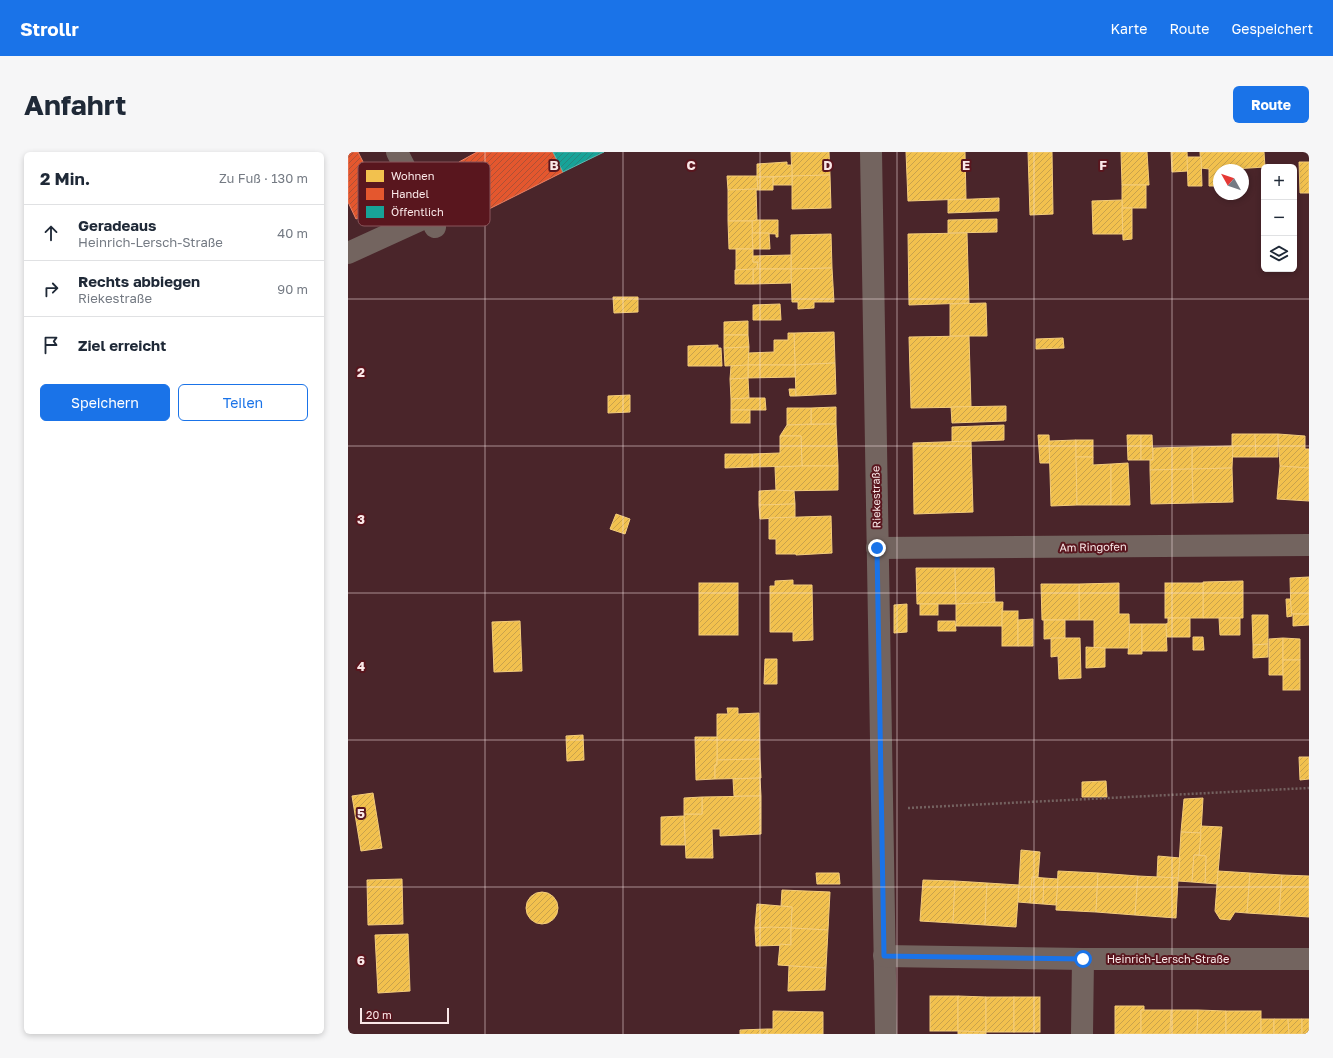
<!DOCTYPE html>
<html lang="de">
<meta charset="utf-8">
<style>
:root{--surface:#fff;--page:#f6f6f7;--text:#1f2937;--muted:#747a83;--line:#e0e1e3;--accent:#1a73e8}
body{margin:0;font-family:"Golos Text",sans-serif;background:var(--page);color:var(--text)}
.controls{position:absolute;right:12px;top:12px;display:grid;overflow:hidden;border-radius:6px;box-shadow:0 2px 6px #0003}
.controls button{width:36px;height:36px;display:grid;place-items:center;padding:0;border:0;border-bottom:1px solid var(--line);background:var(--surface);color:var(--text);font:20px sans-serif}
.compass{position:absolute;left:865px;top:12px;width:36px;height:36px;border-radius:50%;background:var(--surface);box-shadow:0 2px 6px #0003;rotate:310deg}
.scale{position:absolute;left:12px;bottom:10px;width:89px;box-sizing:border-box;padding-left:4px;border:2px solid #fae8e8;border-top:0;font-size:11px;line-height:14px;white-space:nowrap;color:#fae8e8;-webkit-text-stroke:3px #59161e;paint-order:stroke}
.stop{position:absolute;width:12px;height:12px;margin:-9px;border:3px solid #1a73e8;border-radius:50%;background:#fff}
.stop.end{background:#1a73e8;border-color:#fff;box-shadow:0 1px 4px #0008}
.list{margin:0;padding:0;list-style:none}
h2{display:flex;justify-content:space-between;align-items:center;height:52px;margin:0;padding:0 16px;font-size:17px}
h2 small{font-size:13px;font-weight:400;color:var(--muted)}
.list li{display:grid;grid-template-columns:26px 1fr auto;gap:12px;align-items:center;box-sizing:border-box;height:56px;padding:0 16px;border-top:1px solid var(--line)}
.list b{display:block;font-size:15px;white-space:nowrap}
.list p{margin:0;font-size:13px;white-space:nowrap;color:var(--muted)}
.list em{font-size:13px;font-style:normal;color:var(--muted)}
.actions{display:flex;gap:8px;padding:12px 16px}
.actions a{flex:1;padding:9px 0;border:1px solid var(--accent);border-radius:6px;text-align:center;font-size:14px;color:var(--accent)}
.actions .main{background:var(--accent);color:#fff}
.icon{flex:none;width:22px;height:22px;fill:none;stroke:currentColor;stroke-width:2;stroke-linecap:round;stroke-linejoin:round}
.map{position:relative;flex:none;width:961px;height:882px;overflow:hidden;border-radius:6px}
header{display:flex;align-items:center;gap:24px;box-sizing:border-box;height:56px;padding:0 20px;background:var(--accent);color:#fff}
header strong{font-size:19px}
nav{display:flex;gap:22px;margin-inline-start:auto;font-size:14px}
.intro{display:flex;align-items:center;justify-content:space-between;box-sizing:border-box;height:96px;padding:0 24px}
h1{margin:0;font-size:28px}
.button{padding:10px 18px;border-radius:6px;background:var(--accent);color:#fff;font-size:14px;font-weight:700}
main{display:flex;gap:24px;padding:0 24px}
aside{flex:1;background:var(--surface);border-radius:6px;box-shadow:0 2px 6px #0003}
.map>svg:first-child{display:block}
</style>
<header>
<strong>Strollr</strong>
<nav><a>Karte</a><a>Route</a><a>Gespeichert</a></nav>
</header>
<div class="intro"><h1>Anfahrt</h1><a class="button">Route</a></div>
<main>
<aside>
<h2>2 Min.<small>Zu Fuß · 130 m</small></h2>
<ul class="list">
<li><svg class="icon" aria-label="ahead" viewBox="0 0 24 24"><path d="M12 20V5M6 11l6-6 6 6"/></svg><div><b>Geradeaus</b><p>Heinrich-Lersch-Straße</p></div><em>40 m</em></li>
<li><svg class="icon" aria-label="right" viewBox="0 0 24 24"><path d="M7 20v-9h11M14 6l5 5-5 5"/></svg><div><b>Rechts abbiegen</b><p>Riekestraße</p></div><em>90 m</em></li>
<li><svg class="icon" aria-label="arrive" viewBox="0 0 24 24"><path d="M6 21V4h12l-3 4 3 4H6"/></svg><div><b>Ziel erreicht</b></div></li>
</ul>
<div class="actions"><a class="main">Speichern</a><a>Teilen</a></div>
</aside>
<div class="map">
<svg width="961" height="882" viewBox="0 0 961 882">
<defs>
<pattern id="homes-hatch" width="6" height="6" patternUnits="userSpaceOnUse"><rect width="6" height="6" fill="#f2c14e"/><path d="M-1 1l2-2M0 6l6-6M5 7l2-2" fill="none" stroke="#c8a24c"/></pattern>
<pattern id="shops-hatch" width="6" height="6" patternUnits="userSpaceOnUse"><rect width="6" height="6" fill="#e4572e"/><path d="M-1 1l2-2M0 6l6-6M5 7l2-2" fill="none" stroke="#ae5136"/></pattern>
<pattern id="public-hatch" width="6" height="6" patternUnits="userSpaceOnUse"><rect width="6" height="6" fill="#17a398"/><path d="M-1 1l2-2M0 6l6-6M5 7l2-2" fill="none" stroke="#27877f"/></pattern>
</defs>
<rect width="100%" height="100%" fill="#4a252a"/>
<!-- homes -->
<g fill="url(#homes-hatch)" stroke="#f4cd7c">
<path d="M443,0H481L482,23L444,24Z"/>
<path d="M558,0H617L618,47L560,49Z"/>
<path d="M680,0H704L705,62L682,63Z"/>
<path d="M773,0H799L801,33H774Z"/>
<path d="M823,0H839L840,19L824,20Z"/>
<path d="M852,0H916L917,15L871,18V34H861V17L853,16Z"/>
<path d="M839,5H853L854,34H840Z"/>
<path d="M439,10V13H444V24L409,25V12Z"/>
<path d="M951,10H961V41H952Z"/>
<path d="M482,23L483,56L444,57V24Z"/>
<path d="M379,24H409L410,37L380,38Z"/>
<path d="M444,24V33H425V25Z"/>
<path d="M409,25H425V38H408L410,37Z"/>
<rect x="774" y="33" width="24" height="23"/>
<path d="M408,37L409,69H380V38Z"/>
<path d="M651,46V59L600,61V48Z"/>
<path d="M774,48L775,82H745L744,49Z"/>
<path d="M774,56H784V87L775,88Z"/>
<path d="M649,67V80L600,81V68Z"/>
<path d="M409,68H430V85H428V82L404,81V69Z"/>
<path d="M380,69H404L405,97H381Z"/>
<path d="M404,81H421L422,97H405Z"/>
<path d="M619,81L621,151L561,153L560,82Z"/>
<path d="M483,82L484,116L443,117V83Z"/>
<path d="M388,97H405V110H410L409,117L388,118Z"/>
<path d="M443,103V117H409L410,110H405V104Z"/>
<path d="M484,116L486,150H466V156L450,157V150H444L443,117Z"/>
<path d="M405,117H443V131L405,132Z"/>
<path d="M405,117V132H387V118Z"/>
<path d="M265,145H290V160L266,161Z"/>
<path d="M638,151L639,184H602V152Z"/>
<path d="M432,152L433,168H405V153Z"/>
<path d="M400,169V183H376V170Z"/>
<path d="M486,180L487,211L447,213L446,181Z"/>
<path d="M440,181H446L447,213H400V201L426,200V188H440Z"/>
<path d="M376,183H400L401,195L376,196Z"/>
<path d="M621,184L623,255L563,256L561,185Z"/>
<path d="M715,186L716,196L688,197V187Z"/>
<path d="M370,193V196H373L374,214H340V194Z"/>
<path d="M401,195L400,213L377,214L376,196Z"/>
<path d="M487,211L488,242L448,244L447,213Z"/>
<path d="M400,213H447V225L400,226Z"/>
<path d="M400,213V226L382,227L383,214Z"/>
<path d="M400,226L401,246L383,247L382,227Z"/>
<path d="M441,237H447L448,244H442Z"/>
<path d="M282,243V260L260,261V244Z"/>
<path d="M401,246H417L418,258H383V247Z"/>
<path d="M658,254V269L604,271L603,255Z"/>
<path d="M488,255V272H463V256Z"/>
<path d="M439,256H463V272L439,273Z"/>
<rect x="383" y="258" width="19" height="13"/>
<path d="M488,272L490,314H454L453,284H432L439,273Z"/>
<path d="M656,273V288L604,290V275Z"/>
<path d="M884,282H907L908,305H884Z"/>
<path d="M907,282H930V305H908Z"/>
<path d="M930,282L957,284V297H961V316L932,314Z"/>
<path d="M690,283H701L702,311H692Z"/>
<path d="M779,283H793V308H780Z"/>
<path d="M793,283H804L805,308H793Z"/>
<path d="M432,284H453L454,314L404,315V302L432,301Z"/>
<path d="M728,288L729,353L703,354L701,289Z"/>
<rect x="728" y="288" width="17" height="17"/>
<path d="M623,289L625,360L566,362L565,291Z"/>
<path d="M885,294L884,316L844,317V295Z"/>
<path d="M844,295V317L802,318V308H805V296Z"/>
<path d="M377,302H404V315L377,316Z"/>
<path d="M728,305H745V313L763,312V353H729Z"/>
<path d="M780,311L782,353H763V312Z"/>
<path d="M454,314H490V338L428,339L427,315Z"/>
<path d="M932,314L961,316V349L929,347Z"/>
<path d="M884,316L885,350L845,351L844,317Z"/>
<path d="M844,317L845,351L803,352L802,318Z"/>
<path d="M428,338L446,339L447,352L411,353V339Z"/>
<path d="M447,352V365L412,367L411,353Z"/>
<path d="M268,362L282,367L277,382L262,377Z"/>
<path d="M483,364L484,401L448,403V402H428V387H421V366Z"/>
<path d="M568,416H607L608,452H569Z"/>
<path d="M607,416H646L647,451L608,452Z"/>
<path d="M961,425V462H943L942,426Z"/>
<path d="M445,428V433H464L465,488L445,489V480H422V434H427V429Z"/>
<path d="M895,429V466H855V430Z"/>
<rect x="351" y="431" width="39" height="52"/>
<path d="M771,431V462H781L782,496H746V468H731V432Z"/>
<rect x="817" y="431" width="38" height="35"/>
<path d="M693,432H731V468H694Z"/>
<path d="M938,447H942L944,464L939,465Z"/>
<path d="M647,450H655L654,474H608V452Z"/>
<path d="M559,452V480L546,481V453Z"/>
<rect x="572" y="452" width="18" height="11"/>
<rect x="654" y="459" width="16" height="35"/>
<path d="M945,462H961V473L945,474Z"/>
<path d="M904,463H920V492L905,493Z"/>
<path d="M820,466H842V485H819L818,472L820,471Z"/>
<path d="M871,466H892V483H872Z"/>
<path d="M685,467V494H670V468Z"/>
<path d="M696,468H717V486L696,487Z"/>
<path d="M172,469L174,519L146,520L144,470Z"/>
<path d="M590,469H607L608,479H590Z"/>
<path d="M782,472H794V502H780Z"/>
<path d="M794,472H818L819,499H794Z"/>
<path d="M845,485H855L856,498H845Z"/>
<path d="M703,486H732L733,526L711,527L710,504L703,505Z"/>
<path d="M935,486V523H921V487Z"/>
<path d="M935,486L952,487V508H935Z"/>
<path d="M920,492V505L905,506V493Z"/>
<path d="M738,495L757,496V515L738,516Z"/>
<path d="M417,507H429V532H416Z"/>
<rect x="935" y="508" width="17" height="30"/>
<path d="M379,556H390V562L411,561L412,607L369,608V562H380Z"/>
<path d="M235,583L236,608L219,609L218,584Z"/>
<path d="M347,585H369V613H367V627L348,628Z"/>
<path d="M951,605H961V627L952,628Z"/>
<path d="M412,607L413,626L367,627V613H369V608Z"/>
<path d="M412,626L413,644H386L385,627Z"/>
<path d="M758,629L759,645H734V630Z"/>
<path d="M25,641L34,696L13,699L4,644Z"/>
<path d="M413,644V682L372,684V677H364L365,706H338L336,662H354V645Z"/>
<path d="M354,645V662H336V646Z"/>
<path d="M855,646L853,681L833,680L836,647Z"/>
<path d="M336,664L337,693H313V665Z"/>
<path d="M853,674L874,675L869,732L857,731L858,704L851,703Z"/>
<path d="M833,680L853,681L851,703H846L844,730L830,729Z"/>
<path d="M673,698L692,700L690,725H684L682,751L670,750Z"/>
<path d="M846,703L858,704L857,731L844,730Z"/>
<path d="M810,704L832,706L830,726L809,725Z"/>
<path d="M710,719L750,721L748,760L708,758Z"/>
<path d="M870,719L902,721L899,761L887,760L882,768L872,767L867,759Z"/>
<path d="M468,721H491L492,732H469Z"/>
<path d="M750,721L790,724L787,763L748,760Z"/>
<path d="M902,721L934,723L931,763L899,761Z"/>
<path d="M934,723L961,724V765L931,763Z"/>
<path d="M790,724L830,726L828,766L787,763Z"/>
<path d="M684,725L696,726L695,752L682,751Z"/>
<path d="M696,726L710,727L708,753L695,752Z"/>
<path d="M54,727L55,772L20,773L19,728Z"/>
<path d="M575,728L607,729L605,771L572,769Z"/>
<path d="M607,729L639,731L637,773L605,771Z"/>
<path d="M639,731L671,733L668,775L637,773Z"/>
<path d="M434,738L482,740L480,778L443,776L444,755L433,754Z"/>
<circle cx="194" cy="756" r="16"/>
<path d="M409,752L444,755L443,776H407Z"/>
<path d="M423,775L443,776V793L408,794L407,776Z"/>
<path d="M443,776L480,778L478,816L430,813L432,792L443,793Z"/>
<path d="M60,782L62,839L30,841L27,783Z"/>
<path d="M441,814L478,816L477,838L440,839Z"/>
<rect x="582" y="844" width="28" height="35"/>
<path d="M610,844L638,845V880L610,879Z"/>
<rect x="638" y="845" width="28" height="35"/>
<rect x="666" y="845" width="26" height="35"/>
<path d="M767,854H796V858H793V882H767Z"/>
<path d="M793,858H823L822,882H793Z"/>
<path d="M823,858H850L849,882H822Z"/>
<path d="M850,858L878,859V882H849Z"/>
<path d="M425,859L475,860V882H419V877H425Z"/>
<rect x="878" y="859" width="35" height="23"/>
<rect x="913" y="867" width="13" height="15"/>
<path d="M926,867H940L941,882H926Z"/>
<path d="M940,867H954V882H941Z"/>
<rect x="954" y="867" width="7" height="15"/>
<path d="M419,877V882H392V878Z"/>
<path d="M610,879L638,880V882H610Z"/>
</g>
<!-- shops -->
<g fill="url(#shops-hatch)" stroke="#eb8266">
<path d="M0,0H10L37,53L8,67L0,50Z"/>
<path d="M129,0H205L215,20L135,60L111,10Z"/>
</g>
<!-- public -->
<path fill="url(#public-hatch)" stroke="#5bb8b0" d="M205,0H256L215,20Z"/>
<g fill="none" stroke-linecap="round" stroke-linejoin="round">
<!-- path -->
<path stroke="#746260" stroke-width="2.5" stroke-dasharray="2 2" stroke-linecap="butt" d="M560,656L961,636"/>
<!-- minor -->
<g stroke="#73645f" stroke-width="22">
<path d="M49,0L87,75"/>
<path d="M523,0L538,882"/>
<path d="M0,101L81,64"/>
<path d="M529,396L961,393"/>
<path d="M536,804L735,807H961"/>
<path d="M734,882L735,807"/>
</g>
</g>
<g fill="none" stroke-linecap="round" stroke-linejoin="round">
<!-- route -->
<path stroke="#1a73e8" stroke-width="5" d="M529,396L536,804L735,807"/>
</g>
<!-- grid -->
<path fill="none" stroke="#fae8e8" stroke-width="1" stroke-opacity="0.55" d="M137,0V882M275,0V882M412,0V882M549,0V882M686,0V882M824,0V882M0,147H961M0,294H961M0,441H961M0,588H961M0,735H961"/>
<g text-anchor="middle" stroke-width="4" stroke-linejoin="round" paint-order="stroke">
<!-- street labels -->
<g font-size="11" fill="#fae8e8" stroke="#59161e">
<text transform="translate(528 345) rotate(-91)" y="4">Riekestraße</text>
<text transform="translate(745 395) rotate(-1)" y="4">Am Ringofen</text>
<text x="820" y="811">Heinrich-Lersch-Straße</text>
</g>
</g>
<!-- legend -->
<rect x="10" y="10" width="132" height="64" rx="6" fill="#59161e" stroke="#89555b" stroke-width="1"/>
<rect x="18" y="18" width="18" height="12" fill="#f2c14e"/>
<rect x="18" y="36" width="18" height="12" fill="#e4572e"/>
<rect x="18" y="54" width="18" height="12" fill="#17a398"/>
<g font-size="11" fill="#fae8e8">
<text x="43" y="28">Wohnen</text>
<text x="43" y="46">Handel</text>
<text x="43" y="64">Öffentlich</text>
</g>
<g font-size="13" text-anchor="middle" font-weight="bold" fill="#fae8e8" stroke="#59161e" stroke-width="4" stroke-linejoin="round" paint-order="stroke">
<text x="206" y="18">B</text>
<text x="343" y="18">C</text>
<text x="480" y="18">D</text>
<text x="618" y="18">E</text>
<text x="755" y="18">F</text>
<text x="13" y="225">2</text>
<text x="13" y="372">3</text>
<text x="13" y="519">4</text>
<text x="13" y="666">5</text>
<text x="13" y="813">6</text>
</g>
</svg>
<div class="controls">
<button>+</button>
<button>−</button>
<button><svg class="icon" aria-label="layers" viewBox="0 0 24 24"><path d="M12 4l9 5-9 5-9-5zM3 14l9 5 9-5"/></svg></button>
</div>
<svg class="compass" viewBox="-18 -18 36 36"><path d="M0-13l5 13h-10z" fill="#e53935"/><path d="M0 13l5-13h-10z" fill="#747a83"/></svg>
<div class="scale">20 m</div>
<div class="stop" style="left:735px;top:807px"></div>
<div class="stop end" style="left:529px;top:396px"></div>
</div>
</main>
